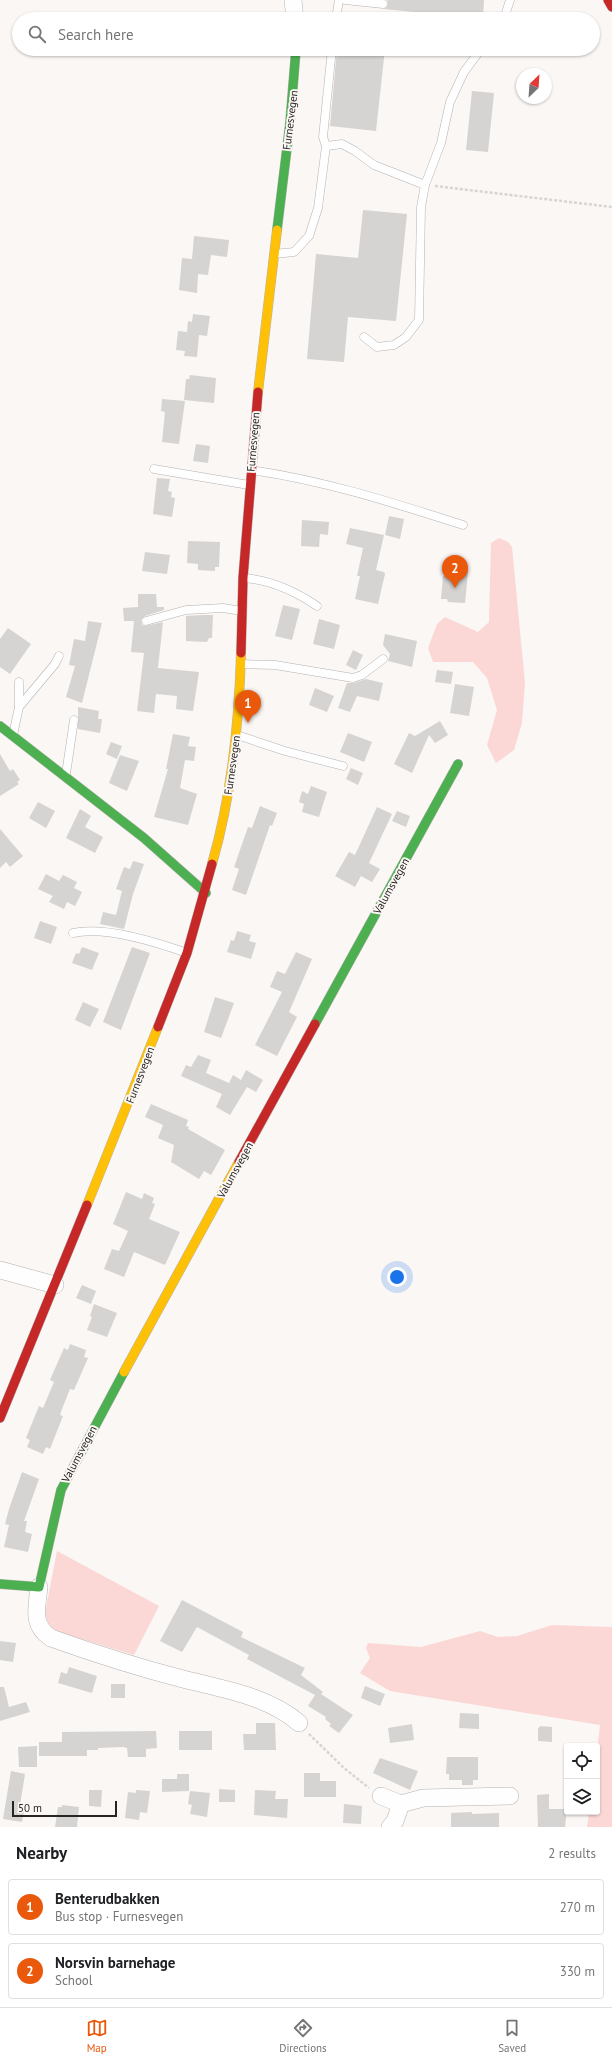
<!DOCTYPE html>
<meta charset="utf-8">
<style>
:root{--surface:#fff;--page:#f2f2f2;--text:#202124;--muted:#757577;--line:#e0e0e0;--accent:#ea580c}
body{margin:0;font-family:"PT Sans",sans-serif;background:var(--page);color:var(--text)}
.controls{position:absolute;right:12px;bottom:12px;display:grid;overflow:hidden;border-radius:4px;box-shadow:0 1px 3px #0004}
.controls button{width:36px;height:36px;display:grid;place-items:center;padding:0;border:0;border-bottom:1px solid var(--line);background:var(--surface);color:var(--text);font:20px sans-serif}
.compass{position:absolute;left:516px;top:68px;width:36px;height:36px;border-radius:50%;background:var(--surface);box-shadow:0 1px 3px #0004;rotate:25deg}
.scale{position:absolute;left:12px;bottom:10px;width:105px;box-sizing:border-box;padding-left:4px;border:2px solid #262524;border-top:0;font-size:11px;line-height:14px;white-space:nowrap;color:#262524;-webkit-text-stroke:3px #fbf7f4;paint-order:stroke}
.you{position:absolute;left:397px;top:1277px;width:14px;height:14px;margin:-10px;border:3px solid #fff;border-radius:50%;background:#1a73e8;box-shadow:0 0 0 6px #1a73e833}
.badge{display:grid;place-items:center;width:26px;height:26px;border-radius:50%;background:var(--accent);color:#fff;font-size:13px;font-weight:700}
.pin{position:absolute;translate:-50% -33px;filter:drop-shadow(0 1px 2px #0008)}
.pin::after{content:'';position:absolute;top:21px;width:14px;height:12px;background:inherit;clip-path:polygon(0 0,100% 0,50% 100%)}
.list{margin:0;padding:0;list-style:none}
h2{display:flex;justify-content:space-between;align-items:center;height:52px;margin:0;padding:0 16px;font-size:17px}
h2 small{font-size:13px;font-weight:400;color:var(--muted)}
.list li{display:grid;grid-template-columns:26px 1fr auto;gap:12px;align-items:center;box-sizing:border-box;height:56px;margin:0 8px 8px;padding:0 8px;border:1px solid var(--line);border-radius:4px}
.list b{display:block;font-size:15px;white-space:nowrap}
.list p{margin:0;font-size:13px;white-space:nowrap;color:var(--muted)}
.list em{font-size:13px;font-style:normal;color:var(--muted)}
.icon{flex:none;width:22px;height:22px;fill:none;stroke:currentColor;stroke-width:2;stroke-linecap:round;stroke-linejoin:round}
.map{position:relative;flex:none;width:612px;height:1827px;overflow:hidden}
.search{position:absolute;background:var(--surface);box-shadow:0 1px 3px #0004;left:12px;right:12px;top:12px;height:44px;display:flex;align-items:center;gap:10px;box-sizing:border-box;padding:0 14px;border-radius:22px;color:var(--muted);font-size:15px}
.sheet{height:180px;background:var(--surface)}
nav{display:flex;justify-content:space-around;align-items:center;box-sizing:border-box;height:56px;border-top:1px solid var(--line);background:var(--surface);font-size:11px;color:var(--muted)}
nav a{display:grid;justify-items:center;gap:2px}
nav .on{color:var(--accent)}
.map>svg:first-child{display:block}
</style>
<div class="map">
<svg width="612" height="1827" viewBox="0 0 612 1827">
<rect width="100%" height="100%" fill="#faf7f5"/>
<!-- green -->
<g fill="#fbd8d5">
<path d="M499,538L508,542L512,547L525,683L522,723L514,750L496,763L487,745L497,710L487,678L473,662H433L428,648L437,624L445,617L478,632L489,622L491,543Z"/>
<path d="M57,1551L159,1606L134,1655L58,1632C50,1627 47,1622 45,1613Z"/>
<path d="M552,1625L612,1627V1827H587L589,1812H597V1752L600,1725L390,1691L360,1673L370,1658L366,1648L368,1643L421,1647L480,1631L498,1637L517,1636Z"/>
</g>
<!-- building -->
<g fill="#d6d4d2">
<path d="M387,0H484L483,19L384,9L388,5Z"/>
<path d="M337,49H385L376,131L330,126Z"/>
<path d="M472,91L494,93L488,152L466,150Z"/>
<path d="M363,210L407,214L396,321L348,317L344,362L307,359L316,254L358,258Z"/>
<path d="M194,236L229,240L227,257L211,255L208,275L198,274L197,293L179,290L182,258L192,259Z"/>
<path d="M193,314L210,316L207,336L199,335L197,357L184,356L185,351L176,350L178,331L187,332L188,321L192,322Z"/>
<path d="M190,375L216,378L214,403L184,400L186,379H189Z"/>
<path d="M162,399L185,401L179,444L162,442L165,412L161,411Z"/>
<path d="M196,444L210,446L208,463L193,461Z"/>
<path d="M157,478L170,479L168,491L172,492L171,497L175,498L172,517L153,514Z"/>
<path d="M389,516L404,519L400,539L385,535Z"/>
<path d="M302,520L329,522L328,535L320,534L319,547L301,546Z"/>
<path d="M350,528L384,535L376,570L384,572L385,574L378,604L355,599L360,576H357L363,548L346,544Z"/>
<path d="M188,541L220,542L219,567H215V571L198,570V564L187,563Z"/>
<path d="M145,552L170,555L167,574L142,571Z"/>
<path d="M449,570L468,572L465,603L448,602L447,599H441L443,576H449Z"/>
<path d="M138,594H156L157,607H164V610L145,616L141,620L142,625L145,626L163,622L158,668L199,672L193,711L176,709L177,696L156,694L154,713L137,711L144,653L131,652L134,621H124L123,608L138,607Z"/>
<path d="M283,605L300,609L292,640L275,636Z"/>
<path d="M202,615H213L212,638H209L207,642L186,641V616Z"/>
<path d="M319,619L340,625L334,649L313,644Z"/>
<path d="M88,621L102,623L82,703L66,697L75,666L69,665L74,639L85,641Z"/>
<path d="M8,628L31,644L10,674L0,667V639Z"/>
<path d="M385,634L417,641L412,667L388,661L390,654L383,645Z"/>
<path d="M353,650L363,655L356,670L346,665Z"/>
<path d="M437,670L453,672L451,684L435,682Z"/>
<path d="M366,679L383,683L379,701L357,696L350,712L338,708L347,683H354Z"/>
<path d="M455,684L474,687L469,716L450,713Z"/>
<path d="M315,688L334,696L327,712L309,705Z"/>
<path d="M78,707L99,711L98,719H102L100,733L78,729Z"/>
<path d="M440,721L448,735L435,743L429,735L412,773L394,764L409,733L415,736Z"/>
<path d="M348,733L372,742L364,762L340,752Z"/>
<path d="M173,734L190,737L188,746L196,747L194,761L185,760L180,788L197,794L188,825L154,817L168,769H166Z"/>
<path d="M111,742L122,746L117,759L106,754Z"/>
<path d="M0,754L10,771L13,769L20,780L17,782L19,784L0,796Z"/>
<path d="M120,755L139,761L127,791L109,783Z"/>
<path d="M351,768L363,773L358,785L346,779Z"/>
<path d="M311,786L327,792L319,817L302,812L304,804L299,802L302,791L308,794Z"/>
<path d="M38,802L55,811L46,828L29,818Z"/>
<path d="M260,806L277,813L272,826L270,825L246,895L232,890L239,869L234,867L248,827L252,828Z"/>
<path d="M377,807L392,814L369,863L380,869L372,882L361,876L355,887L335,876L349,852L355,855Z"/>
<path d="M80,809L91,816L85,827L103,837L95,853L66,838Z"/>
<path d="M397,811L410,816L406,827L392,821Z"/>
<path d="M0,829L23,856L10,867L6,862L0,868Z"/>
<path d="M133,861L144,864L133,894L124,929L100,924L103,912L116,915L122,891L116,889L124,867L130,869Z"/>
<path d="M46,874L59,881L63,875L77,882L74,888L82,892L75,906L67,902L64,909L49,902L53,896L38,889Z"/>
<path d="M40,921L57,927L51,944L34,938Z"/>
<path d="M237,931L251,935L249,941L256,943L251,959L227,952L231,940L234,941Z"/>
<path d="M82,947L99,953L92,970L72,963L76,953L79,954Z"/>
<path d="M132,947L150,953L121,1030L103,1022Z"/>
<path d="M296,952L312,959L289,1012L297,1017L277,1056L255,1045L282,992L270,987L277,971L285,974Z"/>
<path d="M215,997L234,1003L221,1038L204,1032Z"/>
<path d="M83,1002L99,1009L90,1027L75,1020Z"/>
<path d="M198,1055L211,1060L206,1073L229,1083L233,1075L241,1080L246,1070L263,1080L256,1092L247,1087L230,1115L216,1107L222,1094L181,1076L186,1065L191,1067Z"/>
<path d="M151,1104L188,1120L186,1126L189,1127L188,1129L225,1150L211,1175L204,1171L199,1179L171,1162L174,1145L158,1138L163,1125L145,1117Z"/>
<path d="M126,1192L142,1199L144,1193L154,1198L152,1203L155,1204L149,1219L180,1232L165,1265L134,1252L124,1277L104,1269L112,1249L119,1251L128,1231L113,1224Z"/>
<path d="M82,1285L96,1291L91,1304L76,1298Z"/>
<path d="M94,1304L117,1313L107,1337L87,1330L92,1317L90,1316Z"/>
<path d="M70,1344L86,1350L84,1357L88,1358L74,1390L70,1389L62,1409L60,1415L63,1416L50,1449L46,1447L43,1454L27,1447L30,1440L26,1438L39,1406L43,1408L54,1382L50,1380L64,1348L68,1350Z"/>
<path d="M22,1472L39,1479L24,1521H27L25,1532L32,1534L28,1552L4,1547L9,1525L5,1524L9,1509Z"/>
<path d="M182,1600L243,1632L241,1637L305,1668L301,1675L323,1692L321,1694L353,1715L339,1733L329,1726L331,1724L325,1719L326,1717L308,1706L315,1695L247,1659L249,1655L197,1627L182,1652L160,1641Z"/>
<path d="M0,1641L16,1643L13,1662L0,1660Z"/>
<path d="M69,1667L97,1676L92,1693L58,1683L61,1672L67,1674Z"/>
<rect x="111" y="1684" width="14" height="14"/>
<path d="M365,1686L385,1694L380,1706L361,1698Z"/>
<path d="M0,1687H4L9,1707L26,1702L30,1712L0,1721Z"/>
<path d="M460,1713L479,1714V1729L459,1728Z"/>
<path d="M256,1723H275L276,1750H244L243,1734H256Z"/>
<path d="M412,1724L414,1740L390,1743L388,1728Z"/>
<path d="M540,1726L552,1727V1742L538,1741V1729Z"/>
<path d="M156,1731L157,1748L146,1749V1757H128L127,1748L123,1747L98,1748V1750H87V1756H39V1742H62V1732Z"/>
<rect x="179" y="1731" width="33" height="19"/>
<path d="M37,1746V1767H19L18,1747Z"/>
<path d="M447,1757H478V1780H473V1785H462V1780H449V1774H446Z"/>
<path d="M380,1758L418,1771L410,1790L373,1773Z"/>
<path d="M11,1771L25,1774L20,1805L25,1806L22,1822L3,1819Z"/>
<path d="M304,1773H320V1781H336V1797H304Z"/>
<path d="M177,1774H189V1791L162,1792V1779H177Z"/>
<path d="M219,1789L235,1790V1802H219Z"/>
<path d="M89,1790H102L101,1807L89,1806Z"/>
<path d="M136,1790L150,1791L147,1813L140,1812L139,1820L125,1818L128,1792L136,1793Z"/>
<path d="M255,1790L276,1791L275,1799H288L287,1818L254,1815Z"/>
<path d="M190,1791L210,1793L207,1817L190,1814L192,1805L188,1804Z"/>
<path d="M549,1794V1809H567L565,1827H538L537,1795Z"/>
<path d="M344,1804L362,1806L361,1824L343,1823Z"/>
<path d="M62,1805L79,1807L77,1827H55L58,1807H62Z"/>
<path d="M472,1812V1814L499,1813V1827H451V1813Z"/>
</g>
<g fill="none" stroke-linecap="round" stroke-linejoin="round">
<defs>
<g id="lane">
<path d="M345,0L383,4"/>
<path d="M336,19L339,0"/>
<path d="M504,19L510,0"/>
<path d="M326,146L342,144L355,151L374,165L425,185"/>
<path d="M274,254L294,252L309,236L318,208L326,146L323,137L332,49"/>
<path d="M364,337L377,347L394,345L406,337L419,320L421,207L425,185L441,143L450,102L464,72L481,49"/>
<path d="M154,469L249,485"/>
<path d="M251,470C323,480 394,503 463,525"/>
<path d="M244,578C270,580 295,591 317,606"/>
<path d="M146,621L186,610L223,608L242,611"/>
<path d="M241,664L275,665L353,678L362,675L383,659"/>
<path d="M19,707V682"/>
<path d="M13,735L19,707L55,664L59,656"/>
<path d="M237,735L285,751L343,766"/>
<path d="M66,774L74,720"/>
<path d="M73,933C104,926 156,942 187,953"/>
</g>
<g id="street">
<path d="M293,0L295,19"/>
<path d="M0,1270L55,1285"/>
<path d="M39,1587C37,1608 31,1625 51,1638C93,1653 140,1668 183,1679C222,1689 268,1696 299,1723"/>
<path d="M381,1796L401,1804"/>
<path d="M390,1827L395,1821L401,1804L423,1798L510,1796"/>
</g>
<g id="fast">
<path d="M277,230L290,123L296,49"/>
<path d="M0,726L144,838L206,893"/>
<path d="M315,1024L458,764"/>
<path d="M0,1584L39,1587L61,1490L124,1372"/>
</g>
<g id="slow">
<path d="M258,392L277,230"/>
<path d="M212,864C232,795 239,725 241,653"/>
<path d="M87,1205L158,1027"/>
<path d="M124,1372L239,1162"/>
</g>
<g id="jam">
<path d="M608,0L612,7"/>
<path d="M241,653L243,578L258,392"/>
<path d="M158,1027L187,953L212,864"/>
<path d="M239,1162L315,1024"/>
<path d="M0,1418L87,1205"/>
</g>
</defs>
<!-- lane casing -->
<use href="#lane" stroke="#b5b2b1" stroke-width="9"/>
<!-- street casing -->
<use href="#street" stroke="#b5b2b1" stroke-width="18"/>
<!-- fast casing -->
<use href="#fast" stroke="#b5b2b1" stroke-width="10"/>
<!-- slow casing -->
<use href="#slow" stroke="#b5b2b1" stroke-width="10"/>
<!-- jam casing -->
<use href="#jam" stroke="#b5b2b1" stroke-width="10"/>
<!-- path -->
<g stroke="#d6d5d5" stroke-width="2.5" stroke-dasharray="3 2" stroke-linecap="butt">
<path d="M435,186L612,207"/>
<path d="M309,1734L344,1768L369,1788"/>
</g>
<!-- lane -->
<use href="#lane" stroke="#fefefe" stroke-width="8"/>
<!-- street -->
<use href="#street" stroke="#fefefe" stroke-width="17"/>
<!-- fast -->
<use href="#fast" stroke="#4caf50" stroke-width="9"/>
<!-- slow -->
<use href="#slow" stroke="#ffc107" stroke-width="9"/>
<!-- jam -->
<use href="#jam" stroke="#c62828" stroke-width="9"/>
</g>
<g text-anchor="middle" stroke-width="4" stroke-linejoin="round" paint-order="stroke">
<!-- street labels -->
<g font-size="11" fill="#262524" stroke="#fbf7f4">
<text transform="translate(290 120) rotate(-83)" y="4">Furnesvegen</text>
<text transform="translate(253 442) rotate(-85)" y="4">Furnesvegen</text>
<text transform="translate(232 765) rotate(-82)" y="4">Furnesvegen</text>
<text transform="translate(391 886) rotate(-61)" y="4">Valumsvegen</text>
<text transform="translate(140 1075) rotate(-69)" y="4">Furnesvegen</text>
<text transform="translate(235 1170) rotate(-61)" y="4">Valumsvegen</text>
<text transform="translate(79 1454) rotate(-62)" y="4">Valumsvegen</text>
</g>
</g>
</svg>
<div class="controls">
<button><svg class="icon" aria-label="locate" viewBox="0 0 24 24"><circle cx="12" cy="12" r="6"/><path d="M12 2v4M12 18v4M2 12h4M18 12h4"/></svg></button>
<button><svg class="icon" aria-label="layers" viewBox="0 0 24 24"><path d="M12 4l9 5-9 5-9-5zM3 14l9 5 9-5"/></svg></button>
</div>
<svg class="compass" viewBox="-18 -18 36 36"><path d="M0-13l5 13h-10z" fill="#e53935"/><path d="M0 13l5-13h-10z" fill="#757577"/></svg>
<div class="scale">50 m</div>
<div class="you"></div>
<div class="pin badge" style="left:248px;top:723px">1</div>
<div class="pin badge" style="left:455px;top:588px">2</div>
<div class="search"><svg class="icon" aria-label="search" viewBox="0 0 24 24"><circle cx="10" cy="10" r="6"/><path d="M15 15l6 6"/></svg>Search here</div>
</div>
<section class="sheet">
<h2>Nearby<small>2 results</small></h2>
<ul class="list">
<li><span class="badge">1</span><div><b>Benterudbakken</b><p>Bus stop · Furnesvegen</p></div><em>270 m</em></li>
<li><span class="badge">2</span><div><b>Norsvin barnehage</b><p>School</p></div><em>330 m</em></li>
</ul>
</section>
<nav>
<a class="on"><svg class="icon" aria-label="map" viewBox="0 0 24 24"><path d="M3 6l6-2 6 2 6-2v14l-6 2-6-2-6 2zM9 4v14M15 6v14"/></svg>Map</a>
<a><svg class="icon" aria-label="directions" viewBox="0 0 24 24"><path d="M12 3l9 9-9 9-9-9zM9 14v-3h6M13 9l2 2-2 2"/></svg>Directions</a>
<a><svg class="icon" aria-label="saved" viewBox="0 0 24 24"><path d="M7 4h10v16l-5-4-5 4z"/></svg>Saved</a>
</nav>
